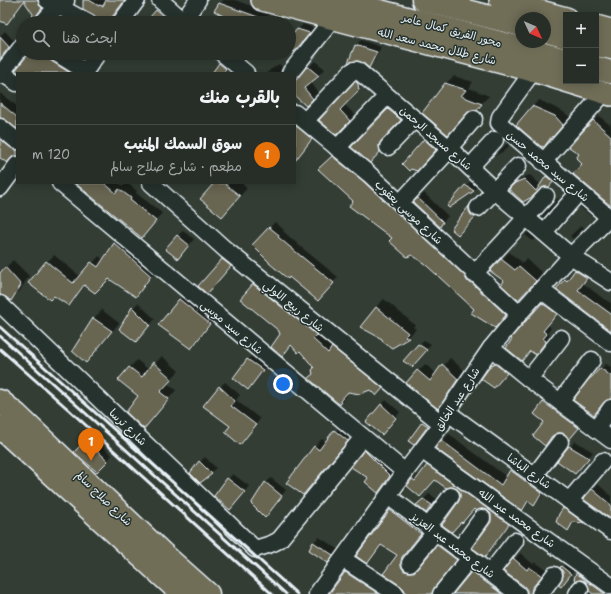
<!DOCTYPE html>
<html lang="ar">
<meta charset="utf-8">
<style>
:root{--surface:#262e27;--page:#2e362f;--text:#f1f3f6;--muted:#a4a8a7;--line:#424a44;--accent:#ffd166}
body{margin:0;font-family:"Shantell Sans","Playpen Sans Arabic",sans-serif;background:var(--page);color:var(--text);direction:rtl}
.controls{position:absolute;right:12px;top:12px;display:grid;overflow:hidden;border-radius:0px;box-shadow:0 2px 10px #0003}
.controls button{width:36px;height:36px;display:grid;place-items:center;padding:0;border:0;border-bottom:1px solid var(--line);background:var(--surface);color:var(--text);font:20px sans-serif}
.compass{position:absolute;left:515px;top:12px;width:36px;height:36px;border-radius:50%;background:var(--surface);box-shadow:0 2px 10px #0003;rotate:134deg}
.you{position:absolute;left:283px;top:384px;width:14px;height:14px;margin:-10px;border:3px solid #fff;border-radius:50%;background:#1a73e8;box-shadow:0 0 0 6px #1a73e833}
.badge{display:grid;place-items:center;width:26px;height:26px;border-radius:50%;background:var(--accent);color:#fff;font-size:13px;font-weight:700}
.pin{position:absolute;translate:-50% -33px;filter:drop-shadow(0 1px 2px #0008)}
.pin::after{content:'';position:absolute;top:21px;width:14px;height:12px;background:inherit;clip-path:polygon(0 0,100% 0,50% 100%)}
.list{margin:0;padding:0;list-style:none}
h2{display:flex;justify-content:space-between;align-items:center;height:52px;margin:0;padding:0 16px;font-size:17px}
h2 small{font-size:13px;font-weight:400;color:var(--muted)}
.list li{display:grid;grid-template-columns:26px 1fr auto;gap:12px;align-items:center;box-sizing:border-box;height:60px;padding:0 16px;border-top:1px solid var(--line)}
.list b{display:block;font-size:15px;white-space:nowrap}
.list p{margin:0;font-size:13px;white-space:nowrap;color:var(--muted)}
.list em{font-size:13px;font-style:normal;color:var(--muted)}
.icon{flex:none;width:22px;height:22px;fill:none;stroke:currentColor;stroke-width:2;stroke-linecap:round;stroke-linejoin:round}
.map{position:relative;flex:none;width:611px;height:594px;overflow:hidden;direction:ltr}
.search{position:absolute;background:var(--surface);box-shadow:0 2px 10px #0003;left:16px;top:16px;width:280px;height:44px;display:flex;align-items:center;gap:10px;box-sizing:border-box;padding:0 14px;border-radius:22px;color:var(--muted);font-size:15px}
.panel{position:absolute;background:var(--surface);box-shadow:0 2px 10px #0003;left:16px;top:72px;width:280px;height:112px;border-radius:0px;direction:rtl}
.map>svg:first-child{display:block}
</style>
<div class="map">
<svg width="611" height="594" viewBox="0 0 611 594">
<rect width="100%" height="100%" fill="#333d34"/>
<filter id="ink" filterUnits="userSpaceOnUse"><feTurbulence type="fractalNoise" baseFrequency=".025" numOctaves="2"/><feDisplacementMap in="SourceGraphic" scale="8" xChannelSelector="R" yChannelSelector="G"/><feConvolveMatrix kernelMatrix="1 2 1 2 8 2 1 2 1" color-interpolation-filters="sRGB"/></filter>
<g filter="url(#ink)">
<!-- shadow -->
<g fill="#0007">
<path d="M0,0H46L37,13H38L33,18L34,14L25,1L13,16L0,19Z"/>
<path d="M85,0H126L119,10L117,15V23H99L98,17Z"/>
<path d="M224,0H235L271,13L262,23H210L213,20L216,22L224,16L219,4Z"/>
<path d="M162,5L176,23H146L157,10Z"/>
<path d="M66,12L75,17L70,23H56Z"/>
<path d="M303,24L314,28L294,51L289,46V41Z"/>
<path d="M5,31L14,41L0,58V36Z"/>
<path d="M361,40L381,47L374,61L369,66L358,60L356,45Z"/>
<path d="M30,53H55L83,73H20Z"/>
<path d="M76,53H87L82,57Z"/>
<path d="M225,59L231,63L224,73H213Z"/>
<path d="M315,61L325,69L311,82L318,92L306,105L296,96L295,98V77L302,74Z"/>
<path d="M279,64L288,73H267L270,70Z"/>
<path d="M454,76L473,82L469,88L489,96L476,109L445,84Z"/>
<path d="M361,77L364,84L344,104L355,115L336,134L320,120Z"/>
<path d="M0,93L17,106V127L6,119L0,117Z"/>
<path d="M539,100L562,111L570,117L543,146L532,107Z"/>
<path d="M395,103L407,113L387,133L385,138L386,144L377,155L353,147Z"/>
<path d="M295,113L318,132L295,160Z"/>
<path d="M599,116L610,125L611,122V204L583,164L581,154L593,121Z"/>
<path d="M0,128L17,141V155L0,157Z"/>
<path d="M432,132L444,141L425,161L410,168L424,140Z"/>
<path d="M508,142L509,144L508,145L509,146L504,151L493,157Z"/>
<path d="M341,148L513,306L495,327L426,264L393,238L319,169Z"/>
<path d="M552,171L558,176L548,186H542L524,201L510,189L521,178L530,175L541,185Z"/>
<path d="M471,181L478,186L473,190L466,186Z"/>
<path d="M77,183H119L123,186L127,183L137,191L136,193L162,213L142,237Z"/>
<path d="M215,183H242L247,188L230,208Z"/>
<path d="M424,193L448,216L440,226L415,202Z"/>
<path d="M558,198L559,199L548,213L543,218L541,217Z"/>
<path d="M586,201L600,212L594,218L580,207Z"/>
<path d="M471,205L476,214L458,233L452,229Z"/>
<path d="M275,222L284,230L283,231L301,247L338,277L323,294L289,276L253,245Z"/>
<path d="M533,226L541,233L533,241L525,235Z"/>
<path d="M581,226L584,228L573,239L570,236Z"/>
<path d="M183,231L194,239L183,253L177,236Z"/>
<path d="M121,236L158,268L143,288L136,295L109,278L85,285L76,298L69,305L47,262L54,255L81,277L99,256L104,260L115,243Z"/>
<path d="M509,252L523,263L527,259L542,273L526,292L506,281L502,260Z"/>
<path d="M228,254L236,261L212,287L223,260Z"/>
<path d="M13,260L29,276L19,292L11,300L2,294H0V274Z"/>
<path d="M582,265L593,272L583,283L605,300H606L611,303V330L566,280L572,274L573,275Z"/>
<path d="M261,278L388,381L383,388L349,391L347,393V396L340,403L309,378L314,373L315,368L300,350L292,345L282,356V334L254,285Z"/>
<path d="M187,292L218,315L199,340L191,348L179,300Z"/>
<path d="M548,298L561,308L548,325L551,328L547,333L551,336L536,354L531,351L522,360L513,338Z"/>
<path d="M384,299L415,325L413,327L416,329L408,337L392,347L382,338L361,327L376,307Z"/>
<path d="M138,303L155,319L141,336L120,329L133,308Z"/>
<path d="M102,310L119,323L94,353L73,351L94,318Z"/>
<path d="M424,340L431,344L417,361H404Z"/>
<path d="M253,354L267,365L248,389L235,378Z"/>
<path d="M162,356L179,371L167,383L176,390L144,428L140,395L129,368L137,360L149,370Z"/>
<path d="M450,358L465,371L445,400L438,407L407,383L425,364L437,374Z"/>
<path d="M498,359L512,368L499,381L482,379Z"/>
<path d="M606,364L611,367V398H607L594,414L598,372Z"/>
<path d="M225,382L240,395L236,400L260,419L245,439L231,426L220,387Z"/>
<path d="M549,397L583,422L574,433H566L562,432L555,433L545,444V421L535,414Z"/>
<path d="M386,400L400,412L382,434L381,405Z"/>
<path d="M428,417L433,421L413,444L409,441Z"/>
<path d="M342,424L354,433L303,494L287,482L315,446L322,439L326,442Z"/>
<path d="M449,434L507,477L511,470L518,464L548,486L541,498L534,504L530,501L522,509L442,441Z"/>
<path d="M91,435L112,455L103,466L76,452Z"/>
<path d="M575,441L593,452L580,468L559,461Z"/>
<path d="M370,446L395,470L378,491L370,478L353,466Z"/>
<path d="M205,457L216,468L200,482V462Z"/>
<path d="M433,461L513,519L485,556L492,522V514L488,510L483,507L474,508L460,502V491L457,487L435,479L408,486L418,474L420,476Z"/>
<path d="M233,474L249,486L230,509L228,479Z"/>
<path d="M271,478L286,490L265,516L266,483Z"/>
<path d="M598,484L611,496V518L585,499Z"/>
<path d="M429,494L437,499L426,512L418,505Z"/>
<path d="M397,504L427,527L408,550L406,555L415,567L421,566L444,540L462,553L439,581L437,586L440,594H406L398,555L382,544L367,562L358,556L391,510Z"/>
<path d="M569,504L588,517L583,522L575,521L568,530L564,509Z"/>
<path d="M319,537L338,549L327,562L310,549L314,542Z"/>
<path d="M520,553L533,564L535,562L547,570L538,582L536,587L537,594H528L527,589L505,571Z"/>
<path d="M567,562L576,568L566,580L564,571L561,568Z"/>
<path d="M351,566L393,594H330L346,572Z"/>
<path d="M478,566L516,594H483L472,572Z"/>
<path d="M583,567L611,588V594H589L590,590L586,580L575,579L577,573Z"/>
</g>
<!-- building -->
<g fill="#676551" stroke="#e8f1f8">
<path d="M0,0H38L39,5L42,8L33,20L32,19L33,14L24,1L7,24L0,21Z"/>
<path d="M83,0H89L99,6V5L103,6L106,0H125L112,17L111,23H98L97,18L94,15L83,9Z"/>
<path d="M219,3L269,21V23H231L225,19V17L214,11Z"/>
<path d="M156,10L169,21L172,23H145Z"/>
<path d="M297,29L310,33L294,52L289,47V39Z"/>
<path d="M0,37L9,47L0,59Z"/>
<path d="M355,45L377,52L369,68L363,63L358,61L348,63Z"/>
<path d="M29,53H47L48,58L51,61L70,73H19L15,71Z"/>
<path d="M219,63L226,69L223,73H212Z"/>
<path d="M307,66L319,76L304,88L313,99L306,106L295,96V81Z"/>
<path d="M355,81L358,84L359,90L340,110L350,121L336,135L319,120Z"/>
<path d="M445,83L466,90L461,96L482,104L477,110H471L467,113L448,135L422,113Z"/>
<path d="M0,103L17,117V129L6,120L0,118Z"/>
<path d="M532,106L555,116L563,125L553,137L552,136L544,147L540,146L516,125Z"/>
<path d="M388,109L401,120L381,141L379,145L380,152L370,163L351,147Z"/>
<path d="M593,120L611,136V206L573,174L582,164L576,158L579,154L569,147Z"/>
<path d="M295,125L312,139L295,161Z"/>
<path d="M0,139L11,148L17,150V156H13L7,163L0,158Z"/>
<path d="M424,139L436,150L417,171L411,169L409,171L402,164Z"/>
<path d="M332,156L363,181L465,276L467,281L472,283L506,315L495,328L471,313L474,309L426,265L412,255L407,257L389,241L392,238L349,206L353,201L318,169Z"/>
<path d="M546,176L553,182L549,187H543L532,197L523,202L509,189L515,183L524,179L536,191Z"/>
<path d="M75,183H104L116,193L119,189L131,198L130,200L156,221L142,238Z"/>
<path d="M214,183H224L240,196L222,217L200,199Z"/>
<path d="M465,185L474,191L449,208L447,206Z"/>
<path d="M418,198L443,222L440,227L413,202Z"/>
<path d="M469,206V211L471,215L475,217L458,235L451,229Z"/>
<path d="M269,227L279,235L278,237L296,252L334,283L318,301L289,277L288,279L269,263V262L252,245Z"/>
<path d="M177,235L189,245L178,259L165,249Z"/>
<path d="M114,243L151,276L136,297L109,279L95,293L84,285L69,306L54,296L50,300L28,283L46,261L73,283L91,262L98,267Z"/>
<path d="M222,259L231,266L207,294L198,286Z"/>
<path d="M501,259L515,270L519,266L536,281L518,300L501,285L504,281L490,271Z"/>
<path d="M5,267L21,285L11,301L6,297L0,295V273Z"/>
<path d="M575,270L587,278L578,290L611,314V331L556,289L565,279L567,281Z"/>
<path d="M253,284L317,335L313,339L328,353L332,347L383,388L376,396L370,390L360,394L348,392L340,401L341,404H339L308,378L313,374L312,370L314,368L300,351L298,353L291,345L282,357L271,347L280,334L279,332V331L240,299Z"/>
<path d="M179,299L210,324L191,349L158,325Z"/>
<path d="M542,303L557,314L543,331L547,334L543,339L546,341L536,355L530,351L522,361L506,348L512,339L511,338Z"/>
<path d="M132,307L150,325L136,342L119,329Z"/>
<path d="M376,307L408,333L405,336L409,338L392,348L383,342L382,339L360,327Z"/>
<path d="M93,318L112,331L86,363L72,351Z"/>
<path d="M418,344L427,350L412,367L403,361Z"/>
<path d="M247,359L263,370L248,390L233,378Z"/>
<path d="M153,362L172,379L160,392L169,399L144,429L126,412L138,396L118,380L129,367L142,377Z"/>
<path d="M494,363L507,373L494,388L481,379L492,364L493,365Z"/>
<path d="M442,364L458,379L438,409L406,383L417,370L430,381Z"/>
<path d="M600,368L611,376V399L607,400L604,402L594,415L573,400L588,380L593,376Z"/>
<path d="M219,386L235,401L231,406L256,425L240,445L225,432L230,426L203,406Z"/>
<path d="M543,402L579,428L569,440L565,434L562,433H557L552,436L545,446L533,436L544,422L534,414Z"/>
<path d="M381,404L396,418L382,435L366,422Z"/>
<path d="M422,422L428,426L414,445L408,441Z"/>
<path d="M334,430L348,441L303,495L286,483L314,446L319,450Z"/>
<path d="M86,440L108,461L97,472L74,452Z"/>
<path d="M441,440L501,485L510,470L542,493L534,506L528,501L522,511L435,448Z"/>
<path d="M569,446L589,458L575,474L557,461Z"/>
<path d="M364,450L390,476L378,493L365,482L368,478L351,467Z"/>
<path d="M199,461L212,474L200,483L190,473Z"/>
<path d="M427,465L509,524L485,557L472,548L491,522V514L488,511L483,509L476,511L474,509L462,523L461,522L452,532L442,525L459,501L460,497V492L457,489L452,487L446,488L435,480L420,497L407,486L412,479L415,481Z"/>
<path d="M227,478L245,492L230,510L214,496Z"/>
<path d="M265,482L282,496L265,518L251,504Z"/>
<path d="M592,489L611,505V519L583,499Z"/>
<path d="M423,499L432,505L426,513L416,505Z"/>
<path d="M563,508L565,509L584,523L573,522L568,531L556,522L559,514Z"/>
<path d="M390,510L421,534L402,557L401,562V566L404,571L409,572H414L417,569L437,545L457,560L434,588L432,594H405L404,589L401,586L383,574L397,555L381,545L367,564L356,556Z"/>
<path d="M313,542L333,555L328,563L309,550Z"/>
<path d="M513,558L527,570L529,567L542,576L532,588L531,594H527V590L524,586L503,571Z"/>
<path d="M561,566L571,574L561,587L558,585L563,576V572L560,568Z"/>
<path d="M472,571L484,581L502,594H453Z"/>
<path d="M345,572L379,594H329Z"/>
<path d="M576,573L605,594H606H593L589,591L588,585L585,581L581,580L576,581L574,579Z"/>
</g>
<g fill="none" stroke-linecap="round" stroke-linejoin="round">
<defs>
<g id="minor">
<path d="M47,0L89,23"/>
<path d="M160,0L186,23"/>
<path d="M183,21L198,0"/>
<path d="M42,23L58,5L66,1"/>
<path d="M120,23L137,0"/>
<path d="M56,53L85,71"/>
<path d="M222,53L246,73"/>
<path d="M533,71L500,117L499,123L611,219"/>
<path d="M2,73L17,83"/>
<path d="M84,73L98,53"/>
<path d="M290,73L333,19"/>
<path d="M0,75L23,45"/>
<path d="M295,113L369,174L519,314"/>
<path d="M305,121L351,72L354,70H357L450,149L495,191L571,256L611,282"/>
<path d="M0,127L17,141"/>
<path d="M388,147L415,119"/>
<path d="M337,148L387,96"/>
<path d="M449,148L474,119"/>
<path d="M543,162L604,93"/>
<path d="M470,167L495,140"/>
<path d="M60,183L405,472"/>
<path d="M151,183L226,250L442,424"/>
<path d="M0,188L17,165"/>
<path d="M400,203L450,149"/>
<path d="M478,208L518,166"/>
<path d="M544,232L573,199"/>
<path d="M474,274L546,196"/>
<path d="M541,290L611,343"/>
<path d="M0,304L255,549C263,546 273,545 280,539L363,437"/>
<path d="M491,348L529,379L611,440"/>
<path d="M529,379L561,338"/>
<path d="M560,402L592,360"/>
<path d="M447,412L611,531"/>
<path d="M596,429L611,408"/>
<path d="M423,451L611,586"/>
<path d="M535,475L560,442"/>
<path d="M388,496L518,594"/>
<path d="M569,501L603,461"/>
<path d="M428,527L451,496"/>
<path d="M459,550L482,518"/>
<path d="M343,559L396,594"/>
<path d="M410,563L435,532"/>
<path d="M490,573L515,541"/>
<path d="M317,594L405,472L442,424L447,412L491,348L519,314L571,256L611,216"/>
<path d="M441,594L470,558"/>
<path d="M540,594L554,575"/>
<path d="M577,594L580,589"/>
</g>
<g id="major">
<path d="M262,0L533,71L611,95"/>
<path d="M500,0L566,18"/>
<path d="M596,26L611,30"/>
</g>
<g id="highway">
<path d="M317,0L339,5H351"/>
<path d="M338,0L566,60"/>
<path d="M423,0L521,25"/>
<path d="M545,31L566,37"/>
<path d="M596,45L611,48"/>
<path d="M596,68L611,72"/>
<path d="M0,401L17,415L162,553L208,594"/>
<path d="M0,427L182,594"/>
</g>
</defs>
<!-- minor casing -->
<use href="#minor" stroke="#e8f1f8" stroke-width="19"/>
<!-- major casing -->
<use href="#major" stroke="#e8f1f8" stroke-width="24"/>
<!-- highway casing -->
<use href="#highway" stroke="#e8f1f8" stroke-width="25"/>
<!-- minor -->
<use href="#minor" stroke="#26332d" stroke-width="16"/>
<!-- major -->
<use href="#major" stroke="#716e59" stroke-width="21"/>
<!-- highway -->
<use href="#highway" stroke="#716e59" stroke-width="22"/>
<!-- rail -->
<g stroke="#e8f1f8" stroke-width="3">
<path d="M0,327L297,594"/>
<path d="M0,336L286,594"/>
<path d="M0,349L68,409L272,594"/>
</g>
</g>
</g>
<g text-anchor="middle" stroke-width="3" stroke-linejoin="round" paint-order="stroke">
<!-- street labels -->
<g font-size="11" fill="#e8f1f8" stroke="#26332d">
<text transform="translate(452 30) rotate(15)" y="4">محور الفريق كمال عامر</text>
<text transform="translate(437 46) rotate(14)" y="4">شارع طلال محمد سعد الله</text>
<text transform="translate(436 138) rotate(41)" y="4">شارع مسجد الرحمن</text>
<text transform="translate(548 166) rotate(40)" y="4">شارع سيد محمد حسن</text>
<text transform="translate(409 212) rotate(43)" y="4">شارع موسى يعقوب</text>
<text transform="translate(294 306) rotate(39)" y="4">شارع ربيع اللولي</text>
<text transform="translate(232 327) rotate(40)" y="4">شارع سيد موسى</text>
<text transform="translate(457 399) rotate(-57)" y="4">شارع عبد الخالق</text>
<text transform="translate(128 427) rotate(44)" y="4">شارع ترسا</text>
<text transform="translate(529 471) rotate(36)" y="4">شارع الباشا</text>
<text transform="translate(104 498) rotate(44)" y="4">شارع صلاح سالم</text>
<text transform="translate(517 518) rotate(36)" y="4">شارع محمد عبد الله</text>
<text transform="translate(453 545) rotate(37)" y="4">شارع محمد عبد العزيز</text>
</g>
</g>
</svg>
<div class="controls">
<button>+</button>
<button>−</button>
</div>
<svg class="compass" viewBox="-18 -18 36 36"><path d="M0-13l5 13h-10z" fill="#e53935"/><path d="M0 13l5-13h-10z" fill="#a4a8a7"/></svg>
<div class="you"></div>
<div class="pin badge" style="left:91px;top:461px;background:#e8710a">1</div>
<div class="search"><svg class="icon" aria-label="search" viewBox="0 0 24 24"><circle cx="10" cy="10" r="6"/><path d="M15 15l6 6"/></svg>ابحث هنا</div>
<section class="panel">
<h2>بالقرب منك<small></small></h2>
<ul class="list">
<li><span class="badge" style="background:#e8710a">1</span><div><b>سوق السمك المنيب</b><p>مطعم · شارع صلاح سالم</p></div><em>120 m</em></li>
</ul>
</section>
</div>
